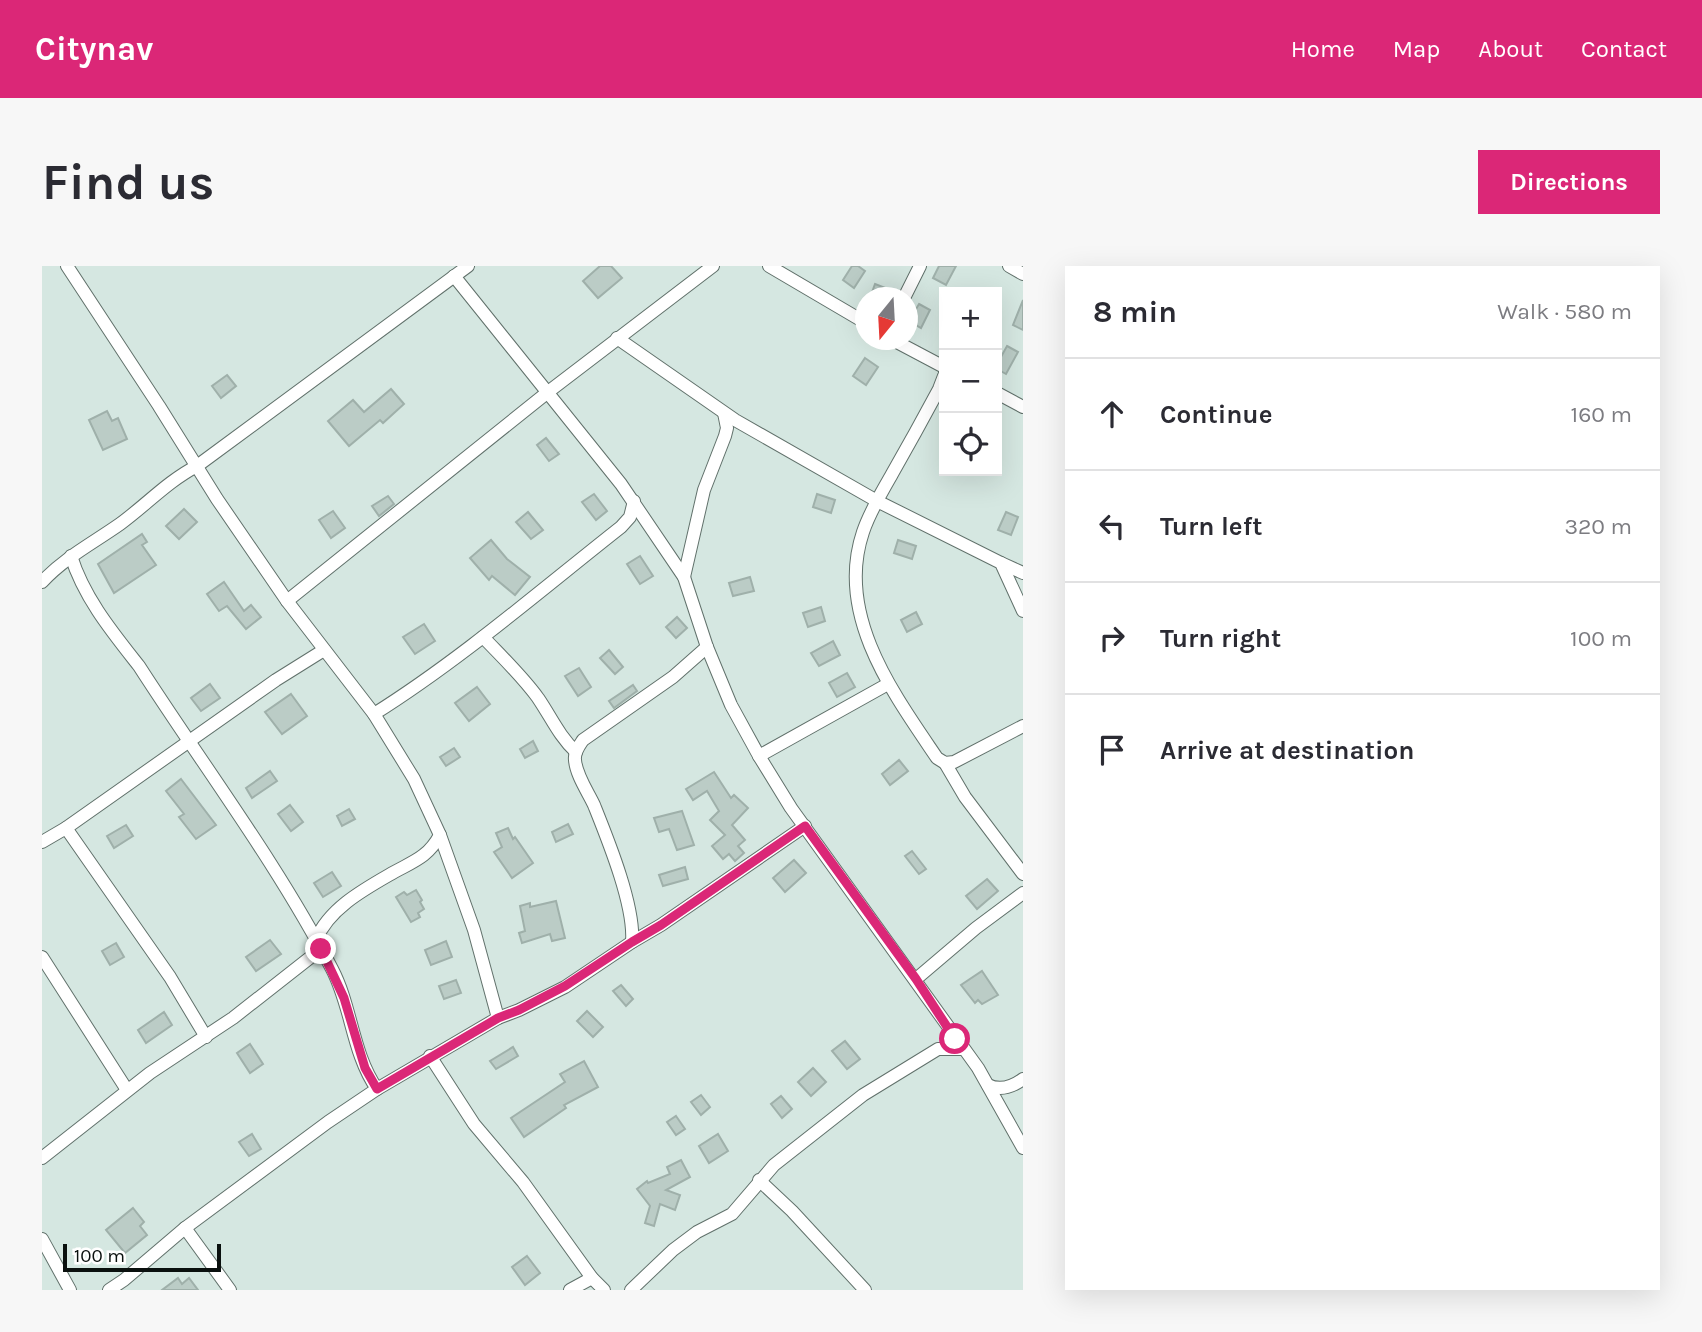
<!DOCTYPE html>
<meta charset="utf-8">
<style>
:root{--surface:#fff;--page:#f7f7f7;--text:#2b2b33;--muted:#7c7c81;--line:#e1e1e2;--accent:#db2777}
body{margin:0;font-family:Karla,sans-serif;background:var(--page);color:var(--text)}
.controls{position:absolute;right:21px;top:21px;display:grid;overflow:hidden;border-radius:0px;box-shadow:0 7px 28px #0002}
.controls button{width:63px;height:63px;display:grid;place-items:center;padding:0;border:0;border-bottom:2px solid var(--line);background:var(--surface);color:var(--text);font:35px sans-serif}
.compass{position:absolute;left:813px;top:21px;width:63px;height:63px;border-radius:50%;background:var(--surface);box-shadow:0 7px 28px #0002;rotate:198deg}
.scale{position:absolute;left:21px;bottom:18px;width:158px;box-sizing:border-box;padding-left:7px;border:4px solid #0a100e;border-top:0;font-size:19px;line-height:24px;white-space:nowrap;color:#0a100e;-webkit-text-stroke:5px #fff;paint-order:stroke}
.stop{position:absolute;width:21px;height:21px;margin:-16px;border:5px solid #db2777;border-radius:50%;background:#fff}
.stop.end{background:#db2777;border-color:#fff;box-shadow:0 2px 7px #0008}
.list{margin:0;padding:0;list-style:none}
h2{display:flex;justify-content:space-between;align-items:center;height:91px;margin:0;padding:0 28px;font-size:30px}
h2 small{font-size:23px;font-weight:400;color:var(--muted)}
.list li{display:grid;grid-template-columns:46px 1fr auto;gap:21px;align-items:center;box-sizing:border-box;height:112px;padding:0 28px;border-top:2px solid var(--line)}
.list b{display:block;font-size:26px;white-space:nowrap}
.list em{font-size:23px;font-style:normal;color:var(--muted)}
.icon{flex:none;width:38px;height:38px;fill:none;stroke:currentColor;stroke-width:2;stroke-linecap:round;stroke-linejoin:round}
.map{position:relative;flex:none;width:981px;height:1024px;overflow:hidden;border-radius:0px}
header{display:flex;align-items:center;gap:42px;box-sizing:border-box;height:98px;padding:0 35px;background:var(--accent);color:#fff}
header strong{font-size:33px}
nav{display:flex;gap:38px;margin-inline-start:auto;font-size:24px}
.intro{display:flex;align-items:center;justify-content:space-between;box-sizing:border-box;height:168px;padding:0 42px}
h1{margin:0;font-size:49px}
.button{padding:18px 32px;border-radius:0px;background:var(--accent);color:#fff;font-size:24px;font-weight:700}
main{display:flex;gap:42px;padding:0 42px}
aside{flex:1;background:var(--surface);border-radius:0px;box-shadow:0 7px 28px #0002}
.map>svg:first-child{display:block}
</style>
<header>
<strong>Citynav</strong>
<nav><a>Home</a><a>Map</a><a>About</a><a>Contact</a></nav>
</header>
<div class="intro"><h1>Find us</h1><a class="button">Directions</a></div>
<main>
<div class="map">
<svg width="981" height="1024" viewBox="0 0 981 1024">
<rect width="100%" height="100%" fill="#d5e7e1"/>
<!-- building -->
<g fill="#bbccc6" stroke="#9fb0aa" stroke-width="2">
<path d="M558,0H569L580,12L556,32L541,15Z"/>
<path d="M810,0H816L823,5L812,22L801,14Z"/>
<path d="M897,0H914L904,19L891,12Z"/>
<path d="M833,18L846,23L842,32H828Z"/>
<path d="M981,34V64L971,59Z"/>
<path d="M877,38L888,44L879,62L867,55Z"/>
<path d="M965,80L976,86L964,108L955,103V98Z"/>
<path d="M823,92L836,101L824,119L811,110Z"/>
<path d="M185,109L194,120L179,132L170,120Z"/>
<path d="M349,123L362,138L341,157L338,154L307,180L286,155L311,134L322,146Z"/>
<path d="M65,145L70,155L76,152L85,173L61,184L47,154Z"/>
<path d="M504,172L517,188L507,195L495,179Z"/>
<path d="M552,228L565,245L554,254L540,236Z"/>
<path d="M775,228L793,234L789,247L771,241Z"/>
<path d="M346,230L352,238L337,250L330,240Z"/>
<path d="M142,243L155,256L137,273L124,260Z"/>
<path d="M291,245L303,262L289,272L277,254Z"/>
<path d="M486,246L501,264L489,273L474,256Z"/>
<path d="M964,246L976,251L969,269L956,264Z"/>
<path d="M100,268L105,276L100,279L114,299L72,327L56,298Z"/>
<path d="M449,274L465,293L488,311L473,329L450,310L447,314L428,292Z"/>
<path d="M856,274L874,280L870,293L852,287Z"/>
<path d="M598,290L611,310L598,318L585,298Z"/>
<path d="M708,311L712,325L691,330L687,317Z"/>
<path d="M182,316L202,345L209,339L219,351L204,363L185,340L177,345L165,328Z"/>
<path d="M779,341L783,355L766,361L761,347Z"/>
<path d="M874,346L880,358L865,366L859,354Z"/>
<path d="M635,351L645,362L634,372L624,361Z"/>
<path d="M382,358L393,375L373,388L361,371Z"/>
<path d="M791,375L798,389L777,400L769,387Z"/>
<path d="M567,384L581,401L573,408L558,392Z"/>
<path d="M537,402L549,421L536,430L523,410Z"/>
<path d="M805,407L813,421L795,431L787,417Z"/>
<path d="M168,418L178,432L159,445L149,432Z"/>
<path d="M591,419L595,425L572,442L567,435Z"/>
<path d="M435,421L448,438L427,455L413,437Z"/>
<path d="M249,428L265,450L240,468L223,446Z"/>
<path d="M491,475L496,485L483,492L478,483Z"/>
<path d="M412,482L418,491L404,500L398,491Z"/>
<path d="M857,494L866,505L848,519L840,508Z"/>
<path d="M228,505L235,515L210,532L204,522Z"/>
<path d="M672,506L689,532L692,529L706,542L690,559L703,574L696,580L702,587L693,595L687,588L681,593L670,580L683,569L668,554L677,545L665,525L651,534L644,523Z"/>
<path d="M139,513L174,559L154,573L137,551L142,548L124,525Z"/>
<path d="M248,539L261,556L249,565L236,548Z"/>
<path d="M307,543L313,553L300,560L295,550Z"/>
<path d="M640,545L652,579L635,584L627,563L617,566L612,552Z"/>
<path d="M526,558L531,568L514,576L510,566Z"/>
<path d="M84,559L91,570L72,582L65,570Z"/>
<path d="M466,562L471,573L473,571L491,597L470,612L452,586L460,581L454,567Z"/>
<path d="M870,585L884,603L877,608L863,590Z"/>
<path d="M752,594L764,607L743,626L731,612Z"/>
<path d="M643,601L646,613L621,620L617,609Z"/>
<path d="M290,606L299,620L281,631L272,617Z"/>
<path d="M945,613L956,625L935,643L924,630Z"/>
<path d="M374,624L380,634L378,636L382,643L376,647L378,651L369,656L354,631L362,626L365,629Z"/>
<path d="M514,635L523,672L510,675L508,668L480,677L477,667L483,665L478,640L488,637V641Z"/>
<path d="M228,674L239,688L214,705L204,691Z"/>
<path d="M404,675L410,691L389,699L383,684Z"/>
<path d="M74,677L82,691L68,699L60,685Z"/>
<path d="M940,705L956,729L940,738L936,734L933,737L919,719Z"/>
<path d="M414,714L419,727L402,733L397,720Z"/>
<path d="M579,719L591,733L584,740L571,725Z"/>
<path d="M545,745L561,761L551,771L535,755Z"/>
<path d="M122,746L130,759L104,777L96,764Z"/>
<path d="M803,775L818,793L805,803L790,785Z"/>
<path d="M208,778L221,798L208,807L195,787Z"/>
<path d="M471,781L476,790L454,803L448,795Z"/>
<path d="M542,795L556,821L522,839L524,842L482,871L469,852L523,816L518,808Z"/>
<path d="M771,802L784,816L769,830L756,816Z"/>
<path d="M659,829L668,841L659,849L649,836Z"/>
<path d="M739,830L750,843L740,852L729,838Z"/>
<path d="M634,850L643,863L634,869L625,856Z"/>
<path d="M210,868L219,883L207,890L197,876Z"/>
<path d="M676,868L686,885L667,897L657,880Z"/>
<path d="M639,894L648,911L624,924L638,929L633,944L618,938L612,960L603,957L608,940L595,923L605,915L606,917L628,908L625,901Z"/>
<path d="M91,942L102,956L98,960L105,969L83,987L64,964Z"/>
<path d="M485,990L498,1007L483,1019L470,1001Z"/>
<path d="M136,1012L140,1018L147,1012L156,1024H120Z"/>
</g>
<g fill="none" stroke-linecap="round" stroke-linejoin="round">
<defs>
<g id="street">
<path d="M25,0L117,140L175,233L245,335L332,448L372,513L398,569L432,664L456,752"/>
<path d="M727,0L824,57"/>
<path d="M967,0L981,8"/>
<path d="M412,10L579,218L642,311L665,381L689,439L717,490L749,542L936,802L981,882"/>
<path d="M862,32L878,0"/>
<path d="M575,72L693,154L835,235L959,297L981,345"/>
<path d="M851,74L902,101"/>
<path d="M902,110L897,123C882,151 866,180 850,208C840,226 828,245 821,266C793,349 851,427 895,492L903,497L912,496L981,460"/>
<path d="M955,127L981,141"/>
<path d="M29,290C42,332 71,367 97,400C162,501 235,597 290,703C310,741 310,787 335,823"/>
<path d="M959,297L981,307"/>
<path d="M642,311L662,224L683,170L685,162L682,147"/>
<path d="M0,316C22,292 51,277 78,258C104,239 126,215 155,200L426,0"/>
<path d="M245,335L506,126L671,0"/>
<path d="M441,371C460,391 480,410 496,432C509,451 517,470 534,486"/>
<path d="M332,448C418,394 499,324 579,261L588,251L592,235"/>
<path d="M717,490L846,418"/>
<path d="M903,497L923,531L981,608"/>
<path d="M24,562L128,711L164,771"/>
<path d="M0,576L24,562L234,414L282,384"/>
<path d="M274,674C286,644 319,625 347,609C369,596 385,593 398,569"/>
<path d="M590,676C593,640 566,574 552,539C546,526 534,509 533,494C532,486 537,480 541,474L631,411L665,381"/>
<path d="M0,691L85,824"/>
<path d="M874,713L934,662L981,627"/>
<path d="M388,790L432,858L481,916L550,1012L562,1024"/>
<path d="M946,819C958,825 970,821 981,813"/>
<path d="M0,892L108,807L191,752L279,683"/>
<path d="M717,914L750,945L823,1024"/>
<path d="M143,962L188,1024"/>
<path d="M0,973L28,1024"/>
<path d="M67,1024L82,1014L143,962L286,856L335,823L456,752L477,744L523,721L590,676L619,659L763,560"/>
<path d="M528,1024L550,1012"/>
<path d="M589,1024L631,984L655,966L690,948L732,899L821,829L896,783H920"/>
</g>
</defs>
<!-- street casing -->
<use href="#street" stroke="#61716b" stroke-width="14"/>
<!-- street -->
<use href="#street" stroke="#fff" stroke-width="12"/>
</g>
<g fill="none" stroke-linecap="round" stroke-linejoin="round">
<!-- route -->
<path stroke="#db2777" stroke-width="9" d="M279,683L302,732L323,802L335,823L456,752L477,744L523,720L590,676L619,659L763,560L874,713L913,773"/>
</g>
</svg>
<div class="controls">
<button>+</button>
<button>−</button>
<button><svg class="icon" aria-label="locate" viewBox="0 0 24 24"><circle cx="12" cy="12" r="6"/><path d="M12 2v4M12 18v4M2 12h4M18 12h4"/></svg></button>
</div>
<svg class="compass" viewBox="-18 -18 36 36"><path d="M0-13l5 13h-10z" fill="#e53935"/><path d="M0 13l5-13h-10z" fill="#7c7c81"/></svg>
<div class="scale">100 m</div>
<div class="stop" style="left:913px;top:773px"></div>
<div class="stop end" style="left:279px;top:683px"></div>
</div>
<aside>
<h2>8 min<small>Walk · 580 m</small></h2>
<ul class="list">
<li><svg class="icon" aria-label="ahead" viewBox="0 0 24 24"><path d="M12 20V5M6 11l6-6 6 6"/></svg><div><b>Continue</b></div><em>160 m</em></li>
<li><svg class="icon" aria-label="left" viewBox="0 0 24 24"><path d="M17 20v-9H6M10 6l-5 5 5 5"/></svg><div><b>Turn left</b></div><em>320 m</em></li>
<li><svg class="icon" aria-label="right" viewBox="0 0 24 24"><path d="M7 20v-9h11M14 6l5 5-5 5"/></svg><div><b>Turn right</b></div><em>100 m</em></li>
<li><svg class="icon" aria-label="arrive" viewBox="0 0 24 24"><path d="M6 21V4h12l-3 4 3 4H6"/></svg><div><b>Arrive at destination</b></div></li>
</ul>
</aside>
</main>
